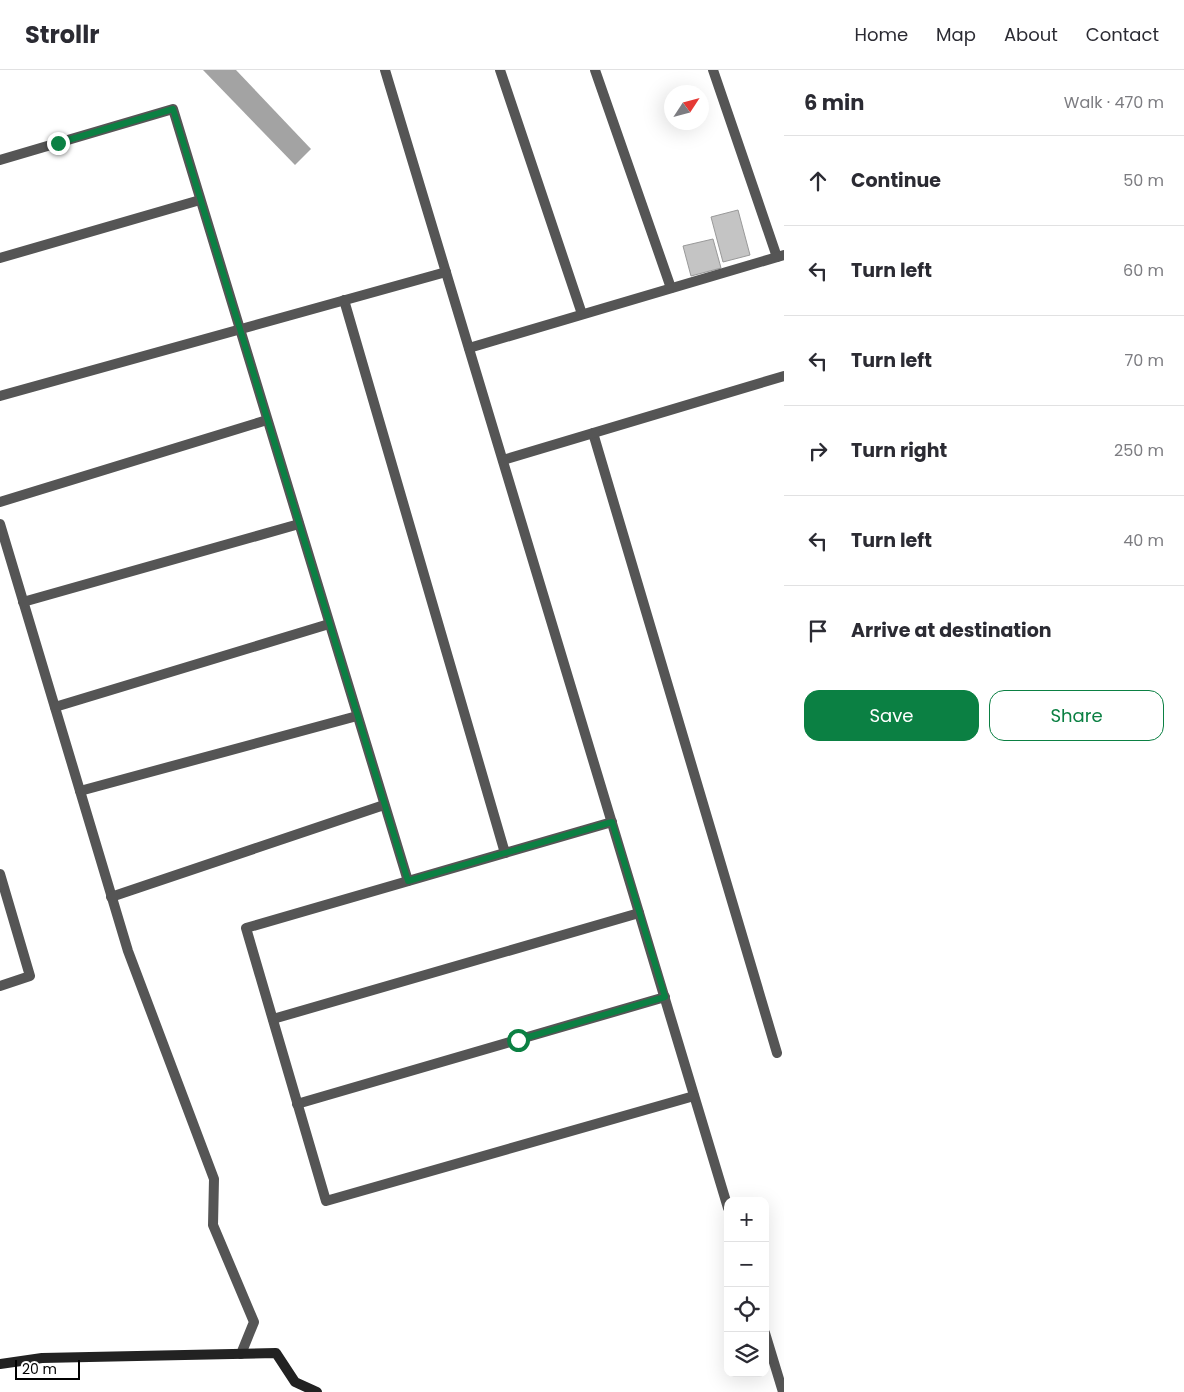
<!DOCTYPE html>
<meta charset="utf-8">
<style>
:root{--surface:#fff;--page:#f7f7f7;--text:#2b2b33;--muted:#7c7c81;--line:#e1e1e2;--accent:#0b8043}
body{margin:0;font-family:Poppins,sans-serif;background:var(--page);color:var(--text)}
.controls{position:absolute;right:15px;bottom:15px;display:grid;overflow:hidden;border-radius:10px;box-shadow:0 5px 20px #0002}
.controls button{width:45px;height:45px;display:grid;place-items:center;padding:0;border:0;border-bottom:1px solid var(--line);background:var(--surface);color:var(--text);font:25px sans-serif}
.compass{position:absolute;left:664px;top:15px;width:45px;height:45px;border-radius:50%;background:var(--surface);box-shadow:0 5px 20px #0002;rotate:54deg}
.scale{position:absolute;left:15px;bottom:12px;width:65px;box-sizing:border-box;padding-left:5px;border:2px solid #000;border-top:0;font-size:14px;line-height:18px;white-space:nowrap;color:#000;-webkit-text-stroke:4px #fff;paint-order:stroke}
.stop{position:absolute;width:15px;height:15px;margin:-11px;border:4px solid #0b8043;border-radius:50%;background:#fff}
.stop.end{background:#0b8043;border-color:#fff;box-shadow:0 1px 5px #0008}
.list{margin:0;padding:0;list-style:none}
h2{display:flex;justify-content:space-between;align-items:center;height:65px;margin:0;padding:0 20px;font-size:21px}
h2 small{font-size:16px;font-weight:400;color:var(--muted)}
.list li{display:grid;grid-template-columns:32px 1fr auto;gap:15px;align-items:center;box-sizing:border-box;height:90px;padding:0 20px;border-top:1px solid var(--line)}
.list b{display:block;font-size:19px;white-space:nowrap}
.list em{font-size:16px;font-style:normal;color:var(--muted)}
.actions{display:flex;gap:10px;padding:15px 20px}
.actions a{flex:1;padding:11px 0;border:1px solid var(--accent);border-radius:15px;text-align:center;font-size:18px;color:var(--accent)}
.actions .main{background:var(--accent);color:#fff}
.icon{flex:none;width:28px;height:28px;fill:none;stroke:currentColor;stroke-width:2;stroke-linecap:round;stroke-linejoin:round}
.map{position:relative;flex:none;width:784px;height:1322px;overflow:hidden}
header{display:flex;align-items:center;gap:30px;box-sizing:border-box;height:70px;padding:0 25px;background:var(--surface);border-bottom:1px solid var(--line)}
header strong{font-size:24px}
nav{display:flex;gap:28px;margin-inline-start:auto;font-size:18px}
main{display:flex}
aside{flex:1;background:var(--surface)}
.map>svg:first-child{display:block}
</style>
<header>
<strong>Strollr</strong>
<nav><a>Home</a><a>Map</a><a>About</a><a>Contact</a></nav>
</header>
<main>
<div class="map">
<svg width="784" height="1322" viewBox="0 0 784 1322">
<rect width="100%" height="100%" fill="#fff"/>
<!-- water -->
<path fill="#a3a3a3" d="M203,0H236L311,79L295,95Z"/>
<!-- building -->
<g fill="#c4c4c4" stroke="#999">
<path d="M738,140L750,185L723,192L711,147Z"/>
<path d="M713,169L721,198L691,206L683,176Z"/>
</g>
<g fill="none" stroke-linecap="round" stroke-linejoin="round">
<!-- street -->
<g stroke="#555" stroke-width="10">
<path d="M385,0L728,1138"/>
<path d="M500,0L582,244"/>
<path d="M595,0L671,218"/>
<path d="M713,0L777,187"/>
<path d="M0,90L173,39L408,811"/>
<path d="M0,188L200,130"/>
<path d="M344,230L505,783"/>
<path d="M469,278L784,185"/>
<path d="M0,326L446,202"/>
<path d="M593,363L777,983"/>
<path d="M503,390L784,306"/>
<path d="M0,432L267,350"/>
<path d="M0,454L128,881L214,1109L213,1155L254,1252L241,1284"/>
<path d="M23,532L299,454"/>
<path d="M55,637L329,554"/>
<path d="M80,721L357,646"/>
<path d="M612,752L246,858L326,1131L694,1026"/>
<path d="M0,804L30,906L0,916"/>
<path d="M111,827L384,735"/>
<path d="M273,949L639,843"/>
<path d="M297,1034L665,927"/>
<path d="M765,1263L783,1322"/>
</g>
<!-- secondary -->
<path stroke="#222" stroke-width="10" d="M0,1294L42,1288L276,1283L295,1312L317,1322"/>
</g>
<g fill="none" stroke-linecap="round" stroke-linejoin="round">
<!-- route -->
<path stroke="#0b8043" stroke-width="6" d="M58,73L173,39L408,811L612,752L665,927L518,970"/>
</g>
</svg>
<div class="controls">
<button>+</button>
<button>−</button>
<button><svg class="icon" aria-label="locate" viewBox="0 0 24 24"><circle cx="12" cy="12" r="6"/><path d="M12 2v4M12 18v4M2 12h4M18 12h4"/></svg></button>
<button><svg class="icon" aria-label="layers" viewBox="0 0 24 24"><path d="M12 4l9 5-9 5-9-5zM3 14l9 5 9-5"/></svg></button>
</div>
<svg class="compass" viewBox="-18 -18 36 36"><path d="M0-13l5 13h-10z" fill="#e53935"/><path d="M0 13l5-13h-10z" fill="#7c7c81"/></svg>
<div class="scale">20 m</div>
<div class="stop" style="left:518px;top:970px"></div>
<div class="stop end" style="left:58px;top:73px"></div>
</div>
<aside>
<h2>6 min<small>Walk · 470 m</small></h2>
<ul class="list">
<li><svg class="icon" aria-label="ahead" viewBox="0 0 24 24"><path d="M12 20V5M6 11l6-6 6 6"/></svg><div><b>Continue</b></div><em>50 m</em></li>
<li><svg class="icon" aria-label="left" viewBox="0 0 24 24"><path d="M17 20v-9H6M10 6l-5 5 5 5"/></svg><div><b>Turn left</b></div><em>60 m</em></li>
<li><svg class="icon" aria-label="left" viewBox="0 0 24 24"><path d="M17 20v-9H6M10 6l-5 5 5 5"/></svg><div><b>Turn left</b></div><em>70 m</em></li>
<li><svg class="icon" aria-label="right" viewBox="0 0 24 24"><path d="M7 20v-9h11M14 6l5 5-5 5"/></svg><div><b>Turn right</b></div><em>250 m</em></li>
<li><svg class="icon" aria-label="left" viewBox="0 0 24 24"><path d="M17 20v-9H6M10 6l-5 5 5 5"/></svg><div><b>Turn left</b></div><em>40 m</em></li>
<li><svg class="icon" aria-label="arrive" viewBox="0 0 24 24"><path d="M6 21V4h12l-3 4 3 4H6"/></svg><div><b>Arrive at destination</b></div></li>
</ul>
<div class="actions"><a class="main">Save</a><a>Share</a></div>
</aside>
</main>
